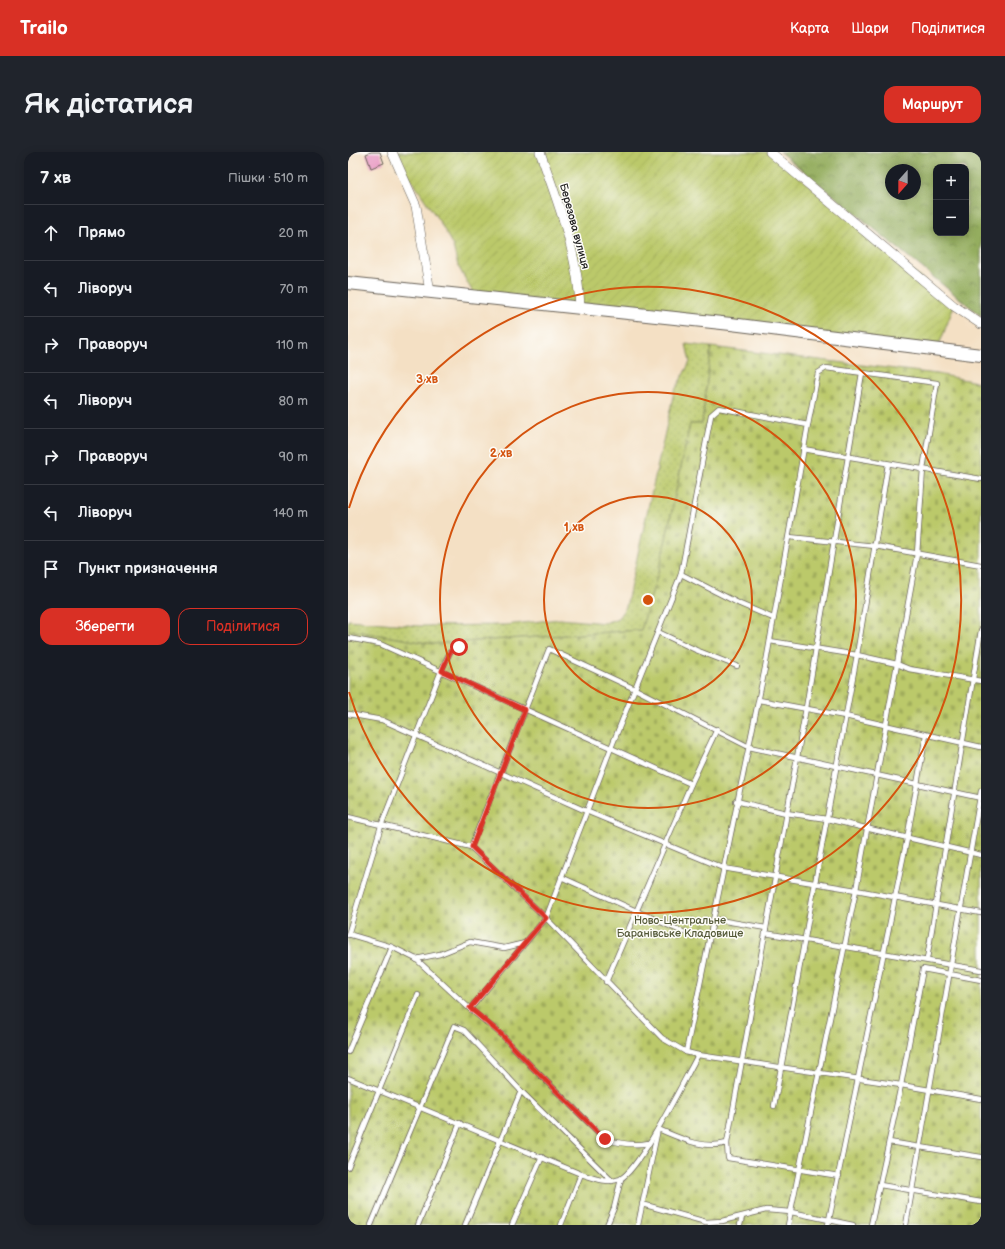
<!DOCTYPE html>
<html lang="uk">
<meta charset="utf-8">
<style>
:root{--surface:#171b24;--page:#20242c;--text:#f1f3f6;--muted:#9ea1a6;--line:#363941;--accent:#d93025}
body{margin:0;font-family:"Balsamiq Sans",sans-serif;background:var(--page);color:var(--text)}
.controls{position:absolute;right:12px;top:12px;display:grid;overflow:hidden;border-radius:8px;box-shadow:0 2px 10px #0003}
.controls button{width:36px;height:36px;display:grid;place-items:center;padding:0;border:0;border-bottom:1px solid var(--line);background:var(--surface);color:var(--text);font:20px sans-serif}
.compass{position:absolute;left:537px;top:12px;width:36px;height:36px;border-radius:50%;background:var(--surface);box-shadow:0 2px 10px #0003;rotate:201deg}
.stop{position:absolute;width:12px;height:12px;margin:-9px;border:3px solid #d93025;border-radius:50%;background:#fff}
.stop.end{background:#d93025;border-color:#fff;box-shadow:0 1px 4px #0008}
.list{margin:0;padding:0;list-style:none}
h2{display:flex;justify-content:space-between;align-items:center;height:52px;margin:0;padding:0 16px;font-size:17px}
h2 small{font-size:13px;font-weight:400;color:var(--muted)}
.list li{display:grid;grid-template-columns:26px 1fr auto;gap:12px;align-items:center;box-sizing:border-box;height:56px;padding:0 16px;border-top:1px solid var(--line)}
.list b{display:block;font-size:15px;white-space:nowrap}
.list em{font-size:13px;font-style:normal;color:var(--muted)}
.actions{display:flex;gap:8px;padding:12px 16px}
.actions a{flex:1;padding:9px 0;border:1px solid var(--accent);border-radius:12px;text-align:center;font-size:14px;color:var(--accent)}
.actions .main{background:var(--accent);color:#fff}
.icon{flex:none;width:22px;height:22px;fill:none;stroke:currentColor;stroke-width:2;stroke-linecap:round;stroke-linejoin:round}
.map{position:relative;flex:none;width:633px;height:1073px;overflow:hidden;border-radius:12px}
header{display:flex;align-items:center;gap:24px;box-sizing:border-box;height:56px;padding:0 20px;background:var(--accent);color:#fff}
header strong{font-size:19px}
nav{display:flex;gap:22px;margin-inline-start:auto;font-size:14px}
.intro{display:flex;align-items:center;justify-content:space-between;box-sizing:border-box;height:96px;padding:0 24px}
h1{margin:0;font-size:28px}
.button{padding:10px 18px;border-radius:12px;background:var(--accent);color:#fff;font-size:14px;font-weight:700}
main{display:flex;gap:24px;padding:0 24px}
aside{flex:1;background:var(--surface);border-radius:12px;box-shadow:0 2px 10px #0003}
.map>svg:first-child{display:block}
</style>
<header>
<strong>Trailo</strong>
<nav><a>Карта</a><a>Шари</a><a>Поділитися</a></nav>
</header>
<div class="intro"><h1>Як дістатися</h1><a class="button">Маршрут</a></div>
<main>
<aside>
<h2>7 хв<small>Пішки · 510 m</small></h2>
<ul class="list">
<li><svg class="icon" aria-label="ahead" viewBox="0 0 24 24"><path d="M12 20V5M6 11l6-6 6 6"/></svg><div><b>Прямо</b></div><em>20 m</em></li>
<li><svg class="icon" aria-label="left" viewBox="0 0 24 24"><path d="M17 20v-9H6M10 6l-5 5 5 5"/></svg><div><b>Ліворуч</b></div><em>70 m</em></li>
<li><svg class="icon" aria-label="right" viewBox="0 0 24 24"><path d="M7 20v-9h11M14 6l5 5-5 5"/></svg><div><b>Праворуч</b></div><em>110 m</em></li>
<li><svg class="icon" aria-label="left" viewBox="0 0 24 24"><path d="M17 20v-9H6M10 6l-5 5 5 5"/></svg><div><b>Ліворуч</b></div><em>80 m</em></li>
<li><svg class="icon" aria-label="right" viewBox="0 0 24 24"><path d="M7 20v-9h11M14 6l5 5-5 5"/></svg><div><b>Праворуч</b></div><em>90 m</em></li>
<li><svg class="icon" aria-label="left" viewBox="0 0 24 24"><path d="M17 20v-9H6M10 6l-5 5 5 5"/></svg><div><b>Ліворуч</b></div><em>140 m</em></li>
<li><svg class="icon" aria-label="arrive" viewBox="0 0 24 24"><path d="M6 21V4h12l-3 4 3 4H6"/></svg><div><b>Пункт призначення</b></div></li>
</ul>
<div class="actions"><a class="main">Зберегти</a><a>Поділитися</a></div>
</aside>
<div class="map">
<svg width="633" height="1073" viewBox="0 0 633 1073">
<defs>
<pattern id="grass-dots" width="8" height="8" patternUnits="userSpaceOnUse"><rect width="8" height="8" fill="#bbc96b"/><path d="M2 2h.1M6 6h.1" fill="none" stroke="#a0ac5c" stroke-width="1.8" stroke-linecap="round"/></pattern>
<pattern id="forest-crowns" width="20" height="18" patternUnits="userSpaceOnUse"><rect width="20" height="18" fill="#94ad5f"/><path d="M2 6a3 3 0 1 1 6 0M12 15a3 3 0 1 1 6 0" fill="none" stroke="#788c4e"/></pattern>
<pattern id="cemetery-stones" width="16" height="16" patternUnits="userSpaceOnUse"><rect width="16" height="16" fill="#bbc96b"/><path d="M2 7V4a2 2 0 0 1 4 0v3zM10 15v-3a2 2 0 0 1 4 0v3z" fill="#a0ac5c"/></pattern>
<pattern id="garden-furrows" width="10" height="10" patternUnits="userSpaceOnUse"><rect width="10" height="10" fill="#bbc96b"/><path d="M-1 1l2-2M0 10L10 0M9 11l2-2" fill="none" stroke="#a0ac5c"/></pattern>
</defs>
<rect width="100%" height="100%" fill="#fdfcf7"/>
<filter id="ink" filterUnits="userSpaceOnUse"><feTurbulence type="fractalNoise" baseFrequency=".025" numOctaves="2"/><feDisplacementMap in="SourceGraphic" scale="8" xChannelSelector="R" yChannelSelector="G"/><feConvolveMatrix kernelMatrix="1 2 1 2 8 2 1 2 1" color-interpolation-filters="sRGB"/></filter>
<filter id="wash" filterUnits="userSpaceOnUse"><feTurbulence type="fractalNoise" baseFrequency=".012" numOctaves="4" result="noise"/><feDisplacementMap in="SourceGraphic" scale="16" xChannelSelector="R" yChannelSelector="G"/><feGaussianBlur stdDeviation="0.9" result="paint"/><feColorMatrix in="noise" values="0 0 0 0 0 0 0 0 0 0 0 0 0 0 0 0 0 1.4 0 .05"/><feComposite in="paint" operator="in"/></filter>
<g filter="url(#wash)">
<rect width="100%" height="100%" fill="#f4e0c4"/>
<!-- grass -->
<path fill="url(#grass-dots)" stroke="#6c7244" d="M338,192L363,195L354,272H342L313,411L293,478L85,492L0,478V468L71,474L157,473L212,467L257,471L270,466L278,455L326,240L342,210Z"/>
<!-- forest -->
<path fill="url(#forest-crowns)" stroke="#58643e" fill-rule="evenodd" d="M432,0H633V164ZM588,15H618V81H588ZM543,18H567V42H543Z"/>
<!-- cemetery -->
<path fill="url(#cemetery-stones)" stroke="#6c7244" d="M363,195L589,222L633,231V1073H0V478L85,492L293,478L313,411L342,272H354Z"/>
<!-- garden -->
<path fill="url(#garden-furrows)" stroke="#6c7244" d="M45,0H422L606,154L590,196L127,144L110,114L105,94L93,72Z"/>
<g id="blocks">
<!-- building -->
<path fill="#e899c3" d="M23,0H32L36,11L23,16L18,2Z"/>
</g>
</g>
<g filter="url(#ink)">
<use href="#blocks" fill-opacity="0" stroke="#686157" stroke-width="1"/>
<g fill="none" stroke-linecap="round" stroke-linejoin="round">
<defs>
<g id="lane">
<path d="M455,297L633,327"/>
<path d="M441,385L527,394L633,413"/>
<path d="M333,422L392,452L425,466"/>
<path d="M310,480L348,498L389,514"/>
<path d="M0,486L32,492L343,632"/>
<path d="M422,489L509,503L549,512L561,517L633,529"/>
<path d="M411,548L497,564L633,595"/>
<path d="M0,562L34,568L238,659L375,716L508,738L633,761"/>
<path d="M388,649L438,661L479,667L633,703"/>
<path d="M0,665L123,695L198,766L314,886L338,900L350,903L553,933L633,947"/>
<path d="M123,695L201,497L287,537L401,595L633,646"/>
<path d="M213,725L335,780"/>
<path d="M365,767L418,776"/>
<path d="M417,781L633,818"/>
<path d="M0,782L44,795L68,807L122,857L154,883L185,916L257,987C272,992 285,994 301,991"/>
<path d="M0,783L33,674L93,519L102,500L111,495"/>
<path d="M68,807L92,802L122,790L156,796L177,791"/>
<path d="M579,807L633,478"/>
<path d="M258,830L343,632L369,577"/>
<path d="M122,857L198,766L263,596L333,422L363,263L371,256L460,273L417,516L338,900"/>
<path d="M0,900L44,795"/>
<path d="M0,926L233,1022C245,1026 260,1032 272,1027C292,1018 337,926 350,903"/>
<path d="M426,954L509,503L540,312"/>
<path d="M541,990L633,1005"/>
<path d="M379,991L380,1006L491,1024"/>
<path d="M0,1015L70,843"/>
<path d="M532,1033L633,1050"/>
<path d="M294,1052L358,1070L374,1069L418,1058L443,1060L505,1073"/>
<path d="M23,1073L106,874L116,878L173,939L264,1029"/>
<path d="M70,1073L112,971"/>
<path d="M117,1073L173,939"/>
<path d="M164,1073L194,1005"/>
<path d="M213,1073L233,1022"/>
<path d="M259,1073L266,1056L273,1027"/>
<path d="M290,1073L310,977C332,986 355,998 379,991L458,556L514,221"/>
<path d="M392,1073L394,1065"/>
<path d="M440,1073L508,738L569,402L575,317L589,231L478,216L470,221L460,273"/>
<path d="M480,1073L559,687L578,583"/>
<path d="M523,1073L553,933L575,817L633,828"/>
<path d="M558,1073L633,639"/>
</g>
<g id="street">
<path d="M44,0L68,54L82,140"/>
<path d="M192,0C210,50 230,102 232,155"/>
<path d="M422,0L606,154L633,172"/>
</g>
<path id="secondary" d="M0,131L383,172L633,203"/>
</defs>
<!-- lane casing -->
<use href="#lane" stroke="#686157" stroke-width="6"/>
<!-- street casing -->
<use href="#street" stroke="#686157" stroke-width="10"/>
<!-- secondary casing -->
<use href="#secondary" stroke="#686157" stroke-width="14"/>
<!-- lane -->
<use href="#lane" stroke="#fff" stroke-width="4.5"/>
<!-- street -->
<use href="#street" stroke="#fff" stroke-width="9"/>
<!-- secondary -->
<use href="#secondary" stroke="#fff" stroke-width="12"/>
</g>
</g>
<g fill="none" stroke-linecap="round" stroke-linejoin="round" filter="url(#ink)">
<!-- route -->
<path stroke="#d93025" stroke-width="5" d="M111,495L102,500L94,519L177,558L124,695L198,766L122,856L154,883L185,916L257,987"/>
</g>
<!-- distance rings -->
<g fill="none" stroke="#d4530e" stroke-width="2">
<circle cx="300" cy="448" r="104"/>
<circle cx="300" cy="448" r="208"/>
<path d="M1 356A313 313 0 1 1 1 540"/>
</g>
<g text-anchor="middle" stroke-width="3" stroke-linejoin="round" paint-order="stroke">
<!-- street labels -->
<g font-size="11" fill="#1c1c1c" stroke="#fdfcf7">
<text transform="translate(227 74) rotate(75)" y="4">Березова вулиця</text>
</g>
<!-- park labels -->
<g font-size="11" fill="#545938" stroke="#fdfcf7">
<text x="332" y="772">Ново-Центральне<tspan x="332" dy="13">Баранівське Кладовище</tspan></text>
</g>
</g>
<circle cx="300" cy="448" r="6" fill="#d4530e" stroke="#fdfcf7" stroke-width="2"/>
<g font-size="12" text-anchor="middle" font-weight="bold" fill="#d4530e" stroke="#fdfcf7" stroke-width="3" stroke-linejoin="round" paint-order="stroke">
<text x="79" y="231">3 хв</text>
<text x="153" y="305">2 хв</text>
<text x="226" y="379">1 хв</text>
</g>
</svg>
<div class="controls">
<button>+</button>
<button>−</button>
</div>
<svg class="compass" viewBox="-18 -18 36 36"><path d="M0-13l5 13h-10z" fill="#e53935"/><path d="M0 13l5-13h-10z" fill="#9ea1a6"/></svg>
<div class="stop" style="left:111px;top:495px"></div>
<div class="stop end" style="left:257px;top:987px"></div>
</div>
</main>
